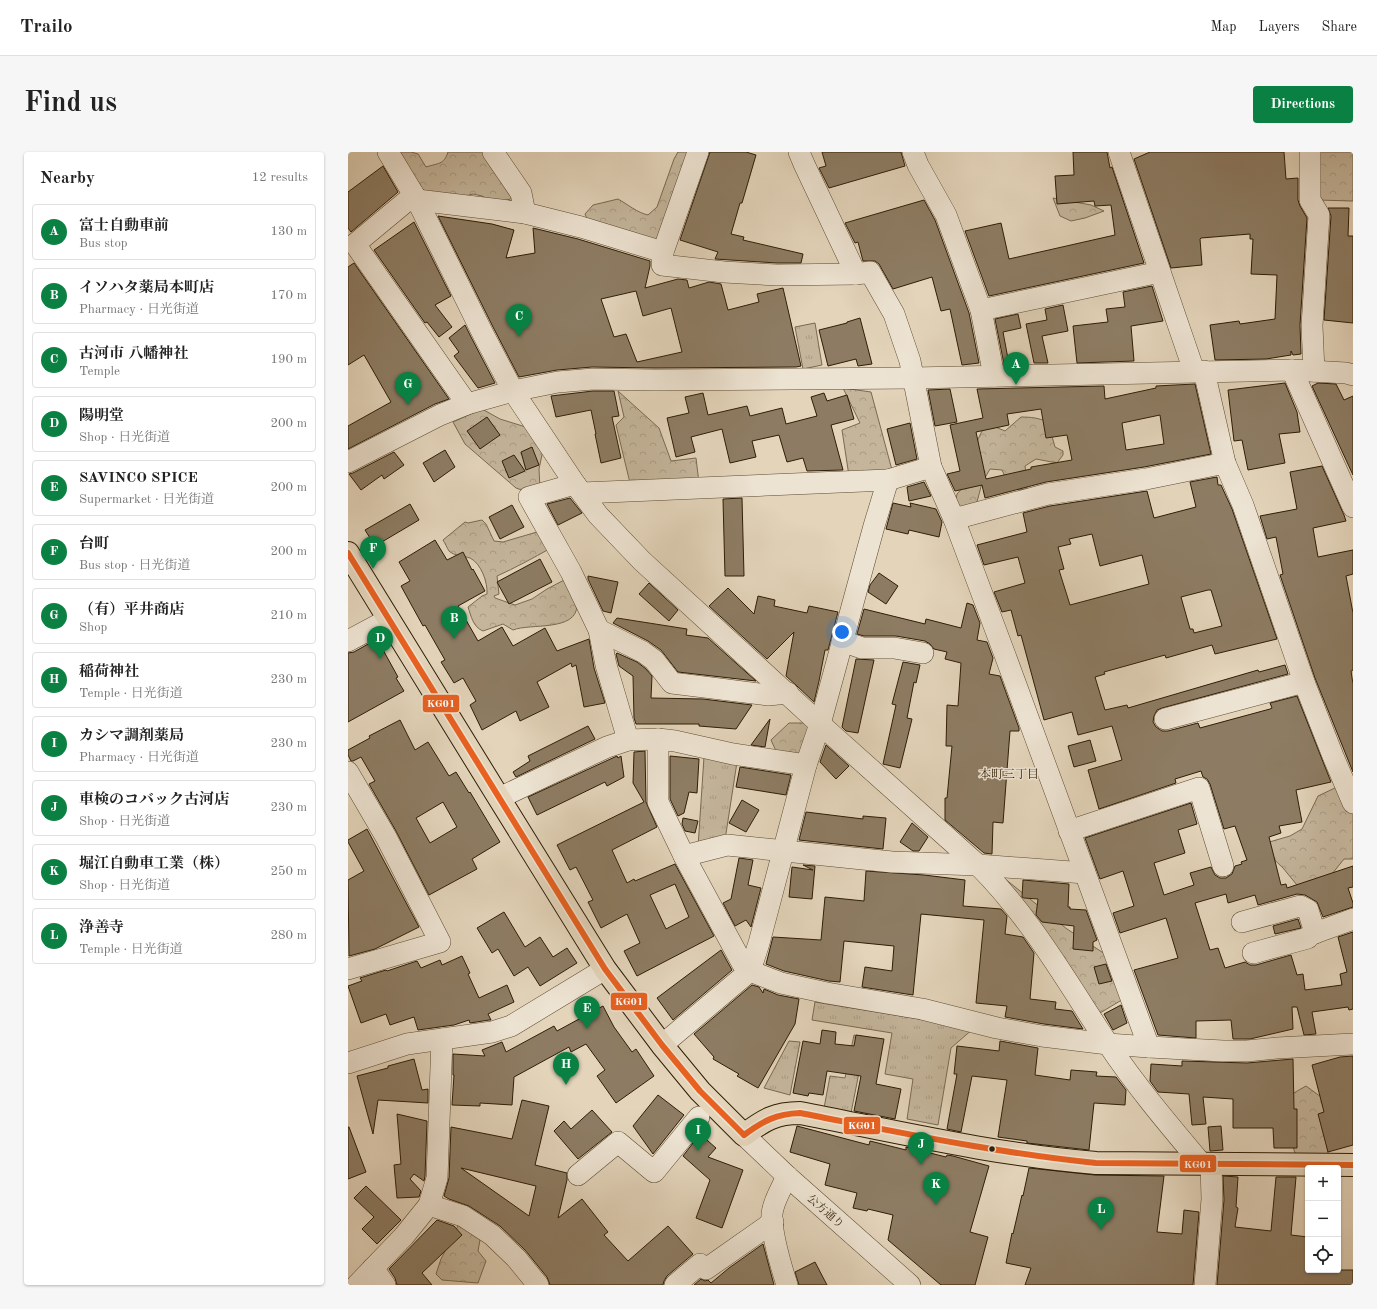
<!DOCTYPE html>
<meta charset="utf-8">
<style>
:root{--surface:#fff;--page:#f6f6f6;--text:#222;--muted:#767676;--line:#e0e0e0;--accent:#0b8043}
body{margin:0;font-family:"Old Standard TT","Noto Serif JP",serif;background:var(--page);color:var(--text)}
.controls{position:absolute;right:12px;bottom:12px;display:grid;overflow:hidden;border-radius:4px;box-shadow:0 1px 3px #0004}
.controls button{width:36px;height:36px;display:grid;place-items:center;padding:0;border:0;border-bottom:1px solid var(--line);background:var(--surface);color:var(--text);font:20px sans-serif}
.you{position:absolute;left:494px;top:480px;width:14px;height:14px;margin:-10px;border:3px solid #fff;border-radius:50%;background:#1a73e8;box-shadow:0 0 0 6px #1a73e833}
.badge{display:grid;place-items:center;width:26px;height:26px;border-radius:50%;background:var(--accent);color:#fff;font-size:13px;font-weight:700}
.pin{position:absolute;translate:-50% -33px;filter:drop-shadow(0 1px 2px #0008)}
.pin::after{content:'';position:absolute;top:21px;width:14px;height:12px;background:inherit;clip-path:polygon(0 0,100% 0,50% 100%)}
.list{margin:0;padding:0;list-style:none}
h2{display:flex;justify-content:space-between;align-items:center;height:52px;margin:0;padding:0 16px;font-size:17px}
h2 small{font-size:13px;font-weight:400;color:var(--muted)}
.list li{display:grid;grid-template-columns:26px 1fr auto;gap:12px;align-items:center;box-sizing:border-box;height:56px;margin:0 8px 8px;padding:0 8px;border:1px solid var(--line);border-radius:4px}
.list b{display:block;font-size:15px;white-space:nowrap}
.list p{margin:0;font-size:13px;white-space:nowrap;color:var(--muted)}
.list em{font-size:13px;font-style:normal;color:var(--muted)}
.icon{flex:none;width:22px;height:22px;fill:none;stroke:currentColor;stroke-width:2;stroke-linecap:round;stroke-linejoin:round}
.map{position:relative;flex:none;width:1005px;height:1133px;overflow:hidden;border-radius:4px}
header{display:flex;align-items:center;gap:24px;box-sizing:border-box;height:56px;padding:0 20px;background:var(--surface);border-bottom:1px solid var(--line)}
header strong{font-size:19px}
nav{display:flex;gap:22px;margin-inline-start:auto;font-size:14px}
.intro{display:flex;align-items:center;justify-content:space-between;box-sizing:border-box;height:96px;padding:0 24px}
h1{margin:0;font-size:28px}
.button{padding:10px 18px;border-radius:4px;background:var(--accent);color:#fff;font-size:14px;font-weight:700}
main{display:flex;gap:24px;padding:0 24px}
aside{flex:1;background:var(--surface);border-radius:4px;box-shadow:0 1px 3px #0004}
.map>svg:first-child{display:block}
</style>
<header>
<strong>Trailo</strong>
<nav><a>Map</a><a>Layers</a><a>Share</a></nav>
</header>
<div class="intro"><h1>Find us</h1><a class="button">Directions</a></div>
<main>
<aside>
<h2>Nearby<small>12 results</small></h2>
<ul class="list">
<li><span class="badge">A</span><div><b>富士自動車前</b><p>Bus stop</p></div><em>130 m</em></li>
<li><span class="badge">B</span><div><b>イソハタ薬局本町店</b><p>Pharmacy · 日光街道</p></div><em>170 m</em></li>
<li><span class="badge">C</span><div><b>古河市 八幡神社</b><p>Temple</p></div><em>190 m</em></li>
<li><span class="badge">D</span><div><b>陽明堂</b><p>Shop · 日光街道</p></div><em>200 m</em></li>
<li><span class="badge">E</span><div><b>SAVINCO SPICE</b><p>Supermarket · 日光街道</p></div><em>200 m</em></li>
<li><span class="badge">F</span><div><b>台町</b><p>Bus stop · 日光街道</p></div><em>200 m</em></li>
<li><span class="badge">G</span><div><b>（有）平井商店</b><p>Shop</p></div><em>210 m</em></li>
<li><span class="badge">H</span><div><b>稲荷神社</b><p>Temple · 日光街道</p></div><em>230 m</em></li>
<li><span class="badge">I</span><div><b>カシマ調剤薬局</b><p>Pharmacy · 日光街道</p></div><em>230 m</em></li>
<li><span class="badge">J</span><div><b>車検のコバック古河店</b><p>Shop · 日光街道</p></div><em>230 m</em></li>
<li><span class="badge">K</span><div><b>堀江自動車工業（株）</b><p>Shop · 日光街道</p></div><em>250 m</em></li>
<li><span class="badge">L</span><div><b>浄善寺</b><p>Temple · 日光街道</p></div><em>280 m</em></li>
</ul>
</aside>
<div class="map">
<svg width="1005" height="1133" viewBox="0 0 1005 1133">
<defs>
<pattern id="grass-tufts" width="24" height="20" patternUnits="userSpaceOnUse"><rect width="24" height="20" fill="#c4b59b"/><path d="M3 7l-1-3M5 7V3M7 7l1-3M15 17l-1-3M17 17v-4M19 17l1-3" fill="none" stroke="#a99b84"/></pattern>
<pattern id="forest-crowns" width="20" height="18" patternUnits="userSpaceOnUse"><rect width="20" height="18" fill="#c4b59b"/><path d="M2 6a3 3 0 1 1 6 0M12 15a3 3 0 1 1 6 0" fill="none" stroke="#a99b84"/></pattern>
</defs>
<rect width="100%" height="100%" fill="#e3d4ba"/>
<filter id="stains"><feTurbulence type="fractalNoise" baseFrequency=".005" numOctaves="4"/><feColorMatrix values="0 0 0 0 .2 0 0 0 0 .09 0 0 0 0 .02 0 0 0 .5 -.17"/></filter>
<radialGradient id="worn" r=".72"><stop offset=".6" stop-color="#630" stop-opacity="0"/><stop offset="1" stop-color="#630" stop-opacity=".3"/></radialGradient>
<!-- grass -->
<g fill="url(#grass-tufts)" stroke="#7a6950">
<path d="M467,171L474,213L455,217L447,175Z"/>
<path d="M356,605L389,610L377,688L350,695Z"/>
<path d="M467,850L626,876L603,896L590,973L559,967L565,927L537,922L544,881L464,868Z"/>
<path d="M506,883L518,885L503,961L476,956L482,924L497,926Z"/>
<path d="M441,889L452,890L442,943L416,936Z"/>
</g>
<!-- forest -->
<g fill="url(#forest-crowns)" stroke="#7a6950">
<path d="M42,0H63L70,2L78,15C90,11 96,13 100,0H152L165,46L156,49H144L134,44L125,42L117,44L79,42Z"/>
<path d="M330,0H347L321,100L240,69L237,62L245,53L270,47C279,52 290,61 300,63L309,55L326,7Z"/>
<path d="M966,0H1005V49L969,48Z"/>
<path d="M705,46L743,53L756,59L737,66L723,69L712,64Z"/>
<path d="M495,236L523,240L544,318L501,324L494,278L512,271Z"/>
<path d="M270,239L311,276L323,309L348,306L351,331H282L268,273L276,265Z"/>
<path d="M134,257L152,267L181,276L195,298L191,317L192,336L179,340L168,336L117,292L105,270Z"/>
<path d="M673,265C683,265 691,266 700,270L707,295L715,299V303L709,311L688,307L677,314L679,329V337L670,338L660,331L654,318L642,317L634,331L629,350L618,356L607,354L609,342L616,334L630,287L634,279L643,273L657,279Z"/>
<path d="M134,368L138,372L146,389L155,390L189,380L203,396C185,406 167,416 149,424L151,442L146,444L147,446L167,453L184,447L199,437L220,426C223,434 229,445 229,453C229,480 182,471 165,478L155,472L135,479C125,475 123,464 120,455L134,444L139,442C140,431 133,411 122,406C116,404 106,404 101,399C99,396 97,391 95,388L117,370L120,371Z"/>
<path d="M441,571H457L462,576L454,604L428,599L423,588Z"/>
<path d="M989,635L1005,645V707H996L972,737L958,744L935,716L911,693L942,684L954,677L970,644Z"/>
<path d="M656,726L719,777L757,802L777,846L752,861Z"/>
<path d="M958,934L984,953L976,963L980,1003L948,1004L930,950Z"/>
<path d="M113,1068L125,1079L132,1088L130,1099L138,1109L130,1131L94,1128L88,1122L93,1107Z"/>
</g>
<!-- building -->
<g fill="#8d7c63" stroke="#2f1d05" fill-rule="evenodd">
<path d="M362,0H398L408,3L394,51H392L383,82L396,85L395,88L455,102L453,111H429L367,107L370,100L332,88Z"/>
<path d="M474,0H553L557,14L481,36L471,16L478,14Z"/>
<path d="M725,0H759L762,16L764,15L796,111L641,144L617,79L653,71L661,107L767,83L763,53L747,54L746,49L709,52L707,24L726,23Z"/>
<path d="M802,0H936L938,27L950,26V48L952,54L959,66L952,173L953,202L945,203L943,199V203L918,207L867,208L862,173L891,169L892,172L927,167L929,123L903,122L905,87H902V82L853,86L852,87L854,113L823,116L786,7Z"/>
<path d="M35,14L50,40L3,80L0,76V40Z"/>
<path d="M576,48L587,68L621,161L631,211L614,213L602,157L593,159L584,125L545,137L531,112L527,109H515L510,90L507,91L497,71Z"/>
<path d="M980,56H1001L1000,84H1005V171L976,168L983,64Z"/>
<path d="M90,64L144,72L166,78L158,106L187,101L185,76L230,87L302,109V114L297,136L330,127L339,128L341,136L361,130L373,132L380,158L411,150L409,142L435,136L453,214L448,215L307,216L244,215L209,218L171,225L145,175ZM288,139L295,164L323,156L334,200L289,210L278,182L266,185L253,147Z"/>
<path d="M66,70L103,144L87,153L104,175L91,185L79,170L77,171L26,98Z"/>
<path d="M6,111L101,247L87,252L0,297V274L43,250L16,203L0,213V115Z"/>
<path d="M804,134L815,169L783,174L786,209L729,211L725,174L760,170L758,157L777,155L775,140Z"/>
<path d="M715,153L720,179L694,184L700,211H686L678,172L699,168L697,157Z"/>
<path d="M670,162L673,176L655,180L661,212H656L647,167Z"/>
<path d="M512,166L524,212L510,214L508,207L480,214L471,178L499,171V170Z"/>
<path d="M117,173L123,185L147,231L130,236L106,204L111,200L101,186Z"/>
<path d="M937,231L949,260L952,280L931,282L937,311L900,318L894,288L886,289L880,238Z"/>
<path d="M970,231L988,232L996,248L1005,244V323L964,234Z"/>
<path d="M847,232L863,302L796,315L698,330L637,346L634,333L607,339L599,322L612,319L602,273L635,266L629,237L756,234L757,247L808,236V234ZM693,257L698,286L719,283L724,308L683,315V317L638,327L628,280L661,273L659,262ZM812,263L816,292L778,298L774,271Z"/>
<path d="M602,237L609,270L587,274L580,238Z"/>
<path d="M245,239H266L271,264L264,265L273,306L253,311L247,282H248L243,258L208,265L203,244Z"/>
<path d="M355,241L360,263L399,254L402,264L434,256L438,272L469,264L463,245L476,241L479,249L499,243L506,267L483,273L495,318L459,319L455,306L439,310L431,283L404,289L408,305L382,311L374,277L343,285L347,300L328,305L319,266L341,261L337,245Z"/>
<path d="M139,265L152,283L132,297L119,279Z"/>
<path d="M562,271L569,307L548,313L539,277Z"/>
<path d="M184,295L191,313L178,318L173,300Z"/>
<path d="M97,298L107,315L86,330L75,311Z"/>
<path d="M46,300L56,313L36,327L34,323L13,338L1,322L5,321Z"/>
<path d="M166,303L177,319L161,326L154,309Z"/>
<path d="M974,314L996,363L998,369L965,376L970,405L1005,398V422L998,424L1005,461V518L1003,519L1005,532V620L967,526L932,423L935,422L928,385L919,387L912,364L949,357L942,320Z"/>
<path d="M869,325L870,333H873L884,357L929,487L867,502L864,493L818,506L817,503L756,520L757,522L747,525L757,558L779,553L780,556L910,518L911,520L937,513L940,522L814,556L809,558L806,564L805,570L808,575L814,579H820L850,571L852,576L922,557L924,556L922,551L949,544L983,630L948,638L954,670L931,674L933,681L921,685L933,733L938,732L939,736L1005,714V735L1000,736L1005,751V755L975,765L969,750L957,743L949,742L910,753L907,743L880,751L878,742L847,751L862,798L870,796L877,816L897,810L902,813H908L943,803L949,823L955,822L957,838L994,833L992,822L999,820L990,785L1005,780V857L1001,858L1000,855L964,860L968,882L956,883L949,855H944L945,877L902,887H885L883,868L848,869V886L810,883L786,818L830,806L818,766L772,781L765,761L786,754L775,719L752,727L737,686L843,651L849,672L830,678L837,701L806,711L816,743L846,733L842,721L863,715L867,723L872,726H878L884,722L887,714L894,712L893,710L899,708L887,674L876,677L862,632L859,627L855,625L853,619L827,627L828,631L751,657L740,618L774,608L764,574L730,583L724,560L696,568L673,483L670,484L663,458L654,460L646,440L677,431L670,405L636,413L629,393L679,380L675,361L702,354L799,339L806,366L848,355L842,330ZM744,382L752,414L794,403L801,432L722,453L711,418L716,417L710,395L723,392L721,387ZM860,438H863L874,474L846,481L845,477H842L833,445Z"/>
<path d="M576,330L583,344L561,349L559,335Z"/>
<path d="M222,346L234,361L210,373L199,352Z"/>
<path d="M394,346L396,424H377L375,347Z"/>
<path d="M545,351L563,355L562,351L588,357L594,370L591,385L561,378L560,382L538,377Z"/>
<path d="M62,352L71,368L27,394L17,378Z"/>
<path d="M164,353L176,375L152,387L141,365Z"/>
<path d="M87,388L99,408L115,400L124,418L125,417L137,439L110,454L130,489L154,475L165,494L197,476L209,499L241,487L246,516L257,551L236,555L228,513L224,515L223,511L189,530L201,555L172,569L168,559L134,578L122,553L128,549L115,526L106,531L93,510L97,508L77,473L75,474L53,434L62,429L51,410Z"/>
<path d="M192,407L204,430L161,452L149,430Z"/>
<path d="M531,421L550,434L538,452L520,440L522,433Z"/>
<path d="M240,424L270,430L263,461L255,459L240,427Z"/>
<path d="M301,431L330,458L321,469L291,442Z"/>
<path d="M380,436L406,462L410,444L427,448L426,454L459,461L461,454L490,460L480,498H477L471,529L466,550L449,534L438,524L446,480L419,507L361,454Z"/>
<path d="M619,451L625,453L632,471L629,488L639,490L645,506L641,522L652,524L671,576V579H662L655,671L645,670L644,702L636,701L597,668V646H599L604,594H598L599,553L610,554L613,511L597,507L599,500L586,497L582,492L577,489L548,484H516L509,482L516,457L577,472L578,467L613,476Z"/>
<path d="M269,466L339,477L338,483L360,486L408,529L330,520L313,498L300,489L265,471Z"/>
<path d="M29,487L50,525L48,526L56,539L0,570V501L6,500Z"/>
<path d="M269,501L289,510L298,517L304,524L303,546L355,547L404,553L388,577L351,574V572H288L286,566L285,524L271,514L268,502Z"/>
<path d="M508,507L526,508L510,581L498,579L494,575Z"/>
<path d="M555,510L572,513L568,531L566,530L559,566L564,567L552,616L535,612L548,553L544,552Z"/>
<path d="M422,567L417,595L403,593Z"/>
<path d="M52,568L67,598L80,590L101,624L108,620L121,641L122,640L152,690L124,707L129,717L81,743L48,679L21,632L27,629L13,605L5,609H3L0,603V598L22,586L21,584ZM95,650L109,675L82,691L68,666Z"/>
<path d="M240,574L247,587L168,625L165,620L182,609L180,604Z"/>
<path d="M742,588L748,609L726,615L720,594Z"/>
<path d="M478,593L501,614L488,627L472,610Z"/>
<path d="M297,599L298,650L309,675L264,698L279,731L286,727L287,729L327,712L366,784L289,824L276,799L292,791L279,762L253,776L240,750L245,748L228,715L222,718L209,693L296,650L285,631L286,600ZM327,732L341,765L318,777L302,743Z"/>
<path d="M269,604L270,606L273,604L276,625L259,634L257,630L189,663L180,645Z"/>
<path d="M322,604L351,607L349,641L341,640L336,661L330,664L322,647Z"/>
<path d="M392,615L443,623L438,643L388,635Z"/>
<path d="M394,648L411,658L398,680L381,671Z"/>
<path d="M458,660L515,667V664L538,666L535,697L451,688Z"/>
<path d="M335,666L350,669L347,681L337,679L334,672Z"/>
<path d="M564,671L580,685L571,699H565L552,690Z"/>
<path d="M19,677L71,775L27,797L1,804L0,728L16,719L0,690V688Z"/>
<path d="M391,706L405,708L400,733L413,736L403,775L398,768L387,774L375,751L383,747Z"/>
<path d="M455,713L467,714L464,747L441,745L444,715L465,718Z"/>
<path d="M518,719L576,723L617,728L615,754L653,757L659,764L657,782L675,785L686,801L682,847L708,850L707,857L724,859L735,877L696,872L657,865L659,854L628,851L636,768L573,762L565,843L514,835L517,815L544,819L546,794L496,789L492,830L481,829L436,819L418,812L425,785L473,788L477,745L516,749Z"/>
<path d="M675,728L721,732L720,755H722V757L738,758L749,788L745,790V799L725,797L726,774L694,770L688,763L690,747L676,746L674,745Z"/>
<path d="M156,760L177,795L192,785L205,805L219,796L229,811L192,834L180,815L166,824L150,797L144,801L129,776Z"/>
<path d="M950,767L953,776L927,782L925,774Z"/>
<path d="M373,798L384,818L325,868L309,846Z"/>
<path d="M114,804L122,821L120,822L131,846L159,833L166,850L140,862L143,868H141L122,871L121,868L106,873L70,878L66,865L42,873L38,862L13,871L0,834L14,829L12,826L38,818L39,819L69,809L73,816L92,808L94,813Z"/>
<path d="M758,812L764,829L751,832L746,815Z"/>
<path d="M404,833L411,835L415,841L416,837L430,843L451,847L447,872L410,936L389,924L391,922L365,907L366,905L346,882Z"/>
<path d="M773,853L779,871L765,878L756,862Z"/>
<path d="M255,854L266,875L284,900L288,897L306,924L268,951L249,924L257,918L238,892L223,900L221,895L166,925L164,953L132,951V954L104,953L106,923H105V902L137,904L134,898L154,890L158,900L206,874L209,879Z"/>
<path d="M474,878L488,880L487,892L506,894L508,883L536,887L528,932L553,937L547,967L506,959L513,924L479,919L475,943L461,941L460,944L445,941L455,889L472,892Z"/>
<path d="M652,889L690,896L687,923L722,928L723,918L749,920L748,924L768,925L778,938L777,953L746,951L741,998L679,991V989L650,985L659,928L624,924L613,980L599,977L609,922H606L609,894L651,899Z"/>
<path d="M1005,904V993L980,1000L970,962L976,960L964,913L992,905Z"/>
<path d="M66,907L74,938L80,937V951L30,948L25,982L9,924L40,916V914Z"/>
<path d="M945,907L946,957H949V996H926L925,976H885V947L855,945L858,972L844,973L841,942L810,940L802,929L803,912L834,914V909L899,911Z"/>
<path d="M310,943L336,963L305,1002L285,974Z"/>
<path d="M174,948L201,954L187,1013L219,1021V1028L210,1066L234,1047L260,1080L256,1083L280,1109L320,1074L345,1102L319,1124L316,1129L315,1133H202L199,1125L177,1098L152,1074L121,1054L101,1047L96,1044L101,1026L103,975L164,987ZM113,1016L188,1034L181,1064Z"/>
<path d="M244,958L264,980L230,1007L206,979L216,969L223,977Z"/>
<path d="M49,962L79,969L77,1024L76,1029L66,1022L62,1027L73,1039L71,1045L49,1046L46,1013L53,1012Z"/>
<path d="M449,974L521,993L522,989L558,998V995L598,1005L599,1003L605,1004L641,1014L622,1080L640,1085L627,1133H593L540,1088L545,1063L520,1057L519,1059L505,1056L509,1041L477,1033L482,1012L442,1000Z"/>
<path d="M873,974L875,998L862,999L860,975Z"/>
<path d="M0,975H1L18,1020L0,1027Z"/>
<path d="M352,982L368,996L360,1005L395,1018L374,1076L348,1066L362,1028L335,1004Z"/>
<path d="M681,1016L747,1023L816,1024L809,1080L834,1082L836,1058L851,1060L845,1133H677L683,1116L658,1111L664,1081L665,1082L674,1043L675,1044Z"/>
<path d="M875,1024L890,1025L888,1055L890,1056L887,1075L923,1079L928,1025H948L943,1083L960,1085V1118H1005V1133H869L876,1048Z"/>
<path d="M18,1034L53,1068L29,1092L14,1077L26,1065L6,1046Z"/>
<path d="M89,1068L106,1074L114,1083L74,1121L84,1133H49L47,1126L41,1117Z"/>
<path d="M415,1092L426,1133H346L353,1127L357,1129L360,1128L363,1131L381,1116Z"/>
<path d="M467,1110L479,1133H451L447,1120Z"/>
</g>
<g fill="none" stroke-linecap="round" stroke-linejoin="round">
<defs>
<g id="minor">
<path d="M40,0L69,48L134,180L165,239L227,332L250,363L294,409L472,572L630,713C683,766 719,830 760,892C788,934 821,973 853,1011"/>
<path d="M145,0L173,41L177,61"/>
<path d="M350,0L315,100L314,113L376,120L429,123L508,122L522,120L546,162L562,209L583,315L606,367L657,503L801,895"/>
<path d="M451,0L456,12L508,122"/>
<path d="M565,0L570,13L598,63L633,158L646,224"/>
<path d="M771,0L846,219"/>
<path d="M962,0V48L971,63L964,174L966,219"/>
<path d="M66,43L7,92L119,252"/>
<path d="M69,48L177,61L233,75L315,100"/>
<path d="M633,158L812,120"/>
<path d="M944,218L1005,355"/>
<path d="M856,219L877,311L895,353L956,530L985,604L1005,651"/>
<path d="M0,310L92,263L119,252L165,239L210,230L245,227L307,228L565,226L944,218L998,221L1005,223"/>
<path d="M227,332L181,345L223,420L251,478L258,513L280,588"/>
<path d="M234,341L540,328"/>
<path d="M606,367L700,342L798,327L877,311"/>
<path d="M251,478L295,500L306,508L324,531L420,543L440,541"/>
<path d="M0,489L41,467"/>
<path d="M494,489L514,496H546L575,501"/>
<path d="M817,567L956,530"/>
<path d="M310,587V650L336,704L394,811L402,819L433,831L479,841L574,857L649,876L694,884L760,892L801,895L875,899H899L929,896L1005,892"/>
<path d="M0,620L38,685L92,790L0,817"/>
<path d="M151,646L259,595L280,588L310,587L327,589L385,602L458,613L472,572L526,374L540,328L583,315"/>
<path d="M721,679L851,636L875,714"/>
<path d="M336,704L379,693L544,710L630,713L737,721"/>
<path d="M894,770L952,754L960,758L967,781L962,783L960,786L905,801"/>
<path d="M967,781L1005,767"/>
<path d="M314,893L402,819L411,791L458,613"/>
<path d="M0,911L59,892L144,880L163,874L257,817"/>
<path d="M396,983L439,1024L562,1133"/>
<path d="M230,1023L270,990L306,1020L351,965"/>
<path d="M439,1024C434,1036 425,1049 424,1062C423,1082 433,1114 439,1133"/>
<path d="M81,1053L115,1064L144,1083L168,1106L190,1133"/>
<path d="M25,1116L37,1133"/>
<path d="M9,1133L56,1084L81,1053L89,1026L94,887"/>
<path d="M327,1133L352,1112L358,1117L425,1070"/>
<path d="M857,1133L864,1047L863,1012"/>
</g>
<path id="major" d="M0,401L151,646L257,817L314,893L352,939L396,983C416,968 427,961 452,961C550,980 648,1003 748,1011L1005,1013"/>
</defs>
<!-- minor casing -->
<use href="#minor" stroke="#5c4b32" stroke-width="22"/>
<!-- major casing -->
<use href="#major" stroke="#2f1d05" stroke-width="24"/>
<!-- minor -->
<use href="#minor" stroke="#ede3d2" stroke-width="21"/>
<!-- major -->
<use href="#major" stroke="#e3d4ba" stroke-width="22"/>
<defs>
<g id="bus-1">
<path d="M0,401L257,817L314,893L352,939L396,983"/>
<path d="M396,983C415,969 428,962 452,961C550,980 648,1001 748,1011L1005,1013"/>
</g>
</defs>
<!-- bus-1 casing -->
<use href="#bus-1" stroke="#ede3d2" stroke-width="9"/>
<!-- bus-1 -->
<use href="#bus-1" stroke="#e86121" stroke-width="6"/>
</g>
<!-- markers -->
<circle fill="#2f1d05" stroke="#ede3d2" stroke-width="1.5" cx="644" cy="997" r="3.5"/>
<g text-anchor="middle" stroke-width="3" stroke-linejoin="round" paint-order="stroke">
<!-- street labels -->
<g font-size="11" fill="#2f1d05" stroke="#ede3d2">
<text transform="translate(478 1059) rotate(41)" y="4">公方通り</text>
</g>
<!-- neighbourhood labels -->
<g font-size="12" fill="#2f1d05" stroke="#ede3d2">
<text x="661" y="626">本町三丁目</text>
</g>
</g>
<g stroke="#ede3d2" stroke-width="1.5">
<rect x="74" y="542" width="38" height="19" rx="4" fill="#e86121"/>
<rect x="262" y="840" width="38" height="19" rx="4" fill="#e86121"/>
<rect x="495" y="964" width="38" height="19" rx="4" fill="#e86121"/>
<rect x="831" y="1002" width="38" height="19" rx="4" fill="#e86121"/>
</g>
<g font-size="11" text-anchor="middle" font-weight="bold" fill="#fff">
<text x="93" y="555">KG01</text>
<text x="281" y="853">KG01</text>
<text x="514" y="977">KG01</text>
<text x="850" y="1016">KG01</text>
</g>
<rect width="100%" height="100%" filter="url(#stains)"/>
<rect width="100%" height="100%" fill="url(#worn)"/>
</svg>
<div class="controls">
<button>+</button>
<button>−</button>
<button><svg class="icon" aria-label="locate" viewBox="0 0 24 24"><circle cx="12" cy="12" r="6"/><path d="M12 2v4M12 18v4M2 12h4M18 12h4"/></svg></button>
</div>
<div class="you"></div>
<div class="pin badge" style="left:668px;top:233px">A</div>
<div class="pin badge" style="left:106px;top:487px">B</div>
<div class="pin badge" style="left:171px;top:185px">C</div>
<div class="pin badge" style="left:32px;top:507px">D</div>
<div class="pin badge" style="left:239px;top:877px">E</div>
<div class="pin badge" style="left:25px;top:417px">F</div>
<div class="pin badge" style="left:60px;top:253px">G</div>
<div class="pin badge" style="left:218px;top:933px">H</div>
<div class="pin badge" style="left:350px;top:999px">I</div>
<div class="pin badge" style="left:573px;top:1013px">J</div>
<div class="pin badge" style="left:588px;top:1053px">K</div>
<div class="pin badge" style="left:753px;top:1078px">L</div>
</div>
</main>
